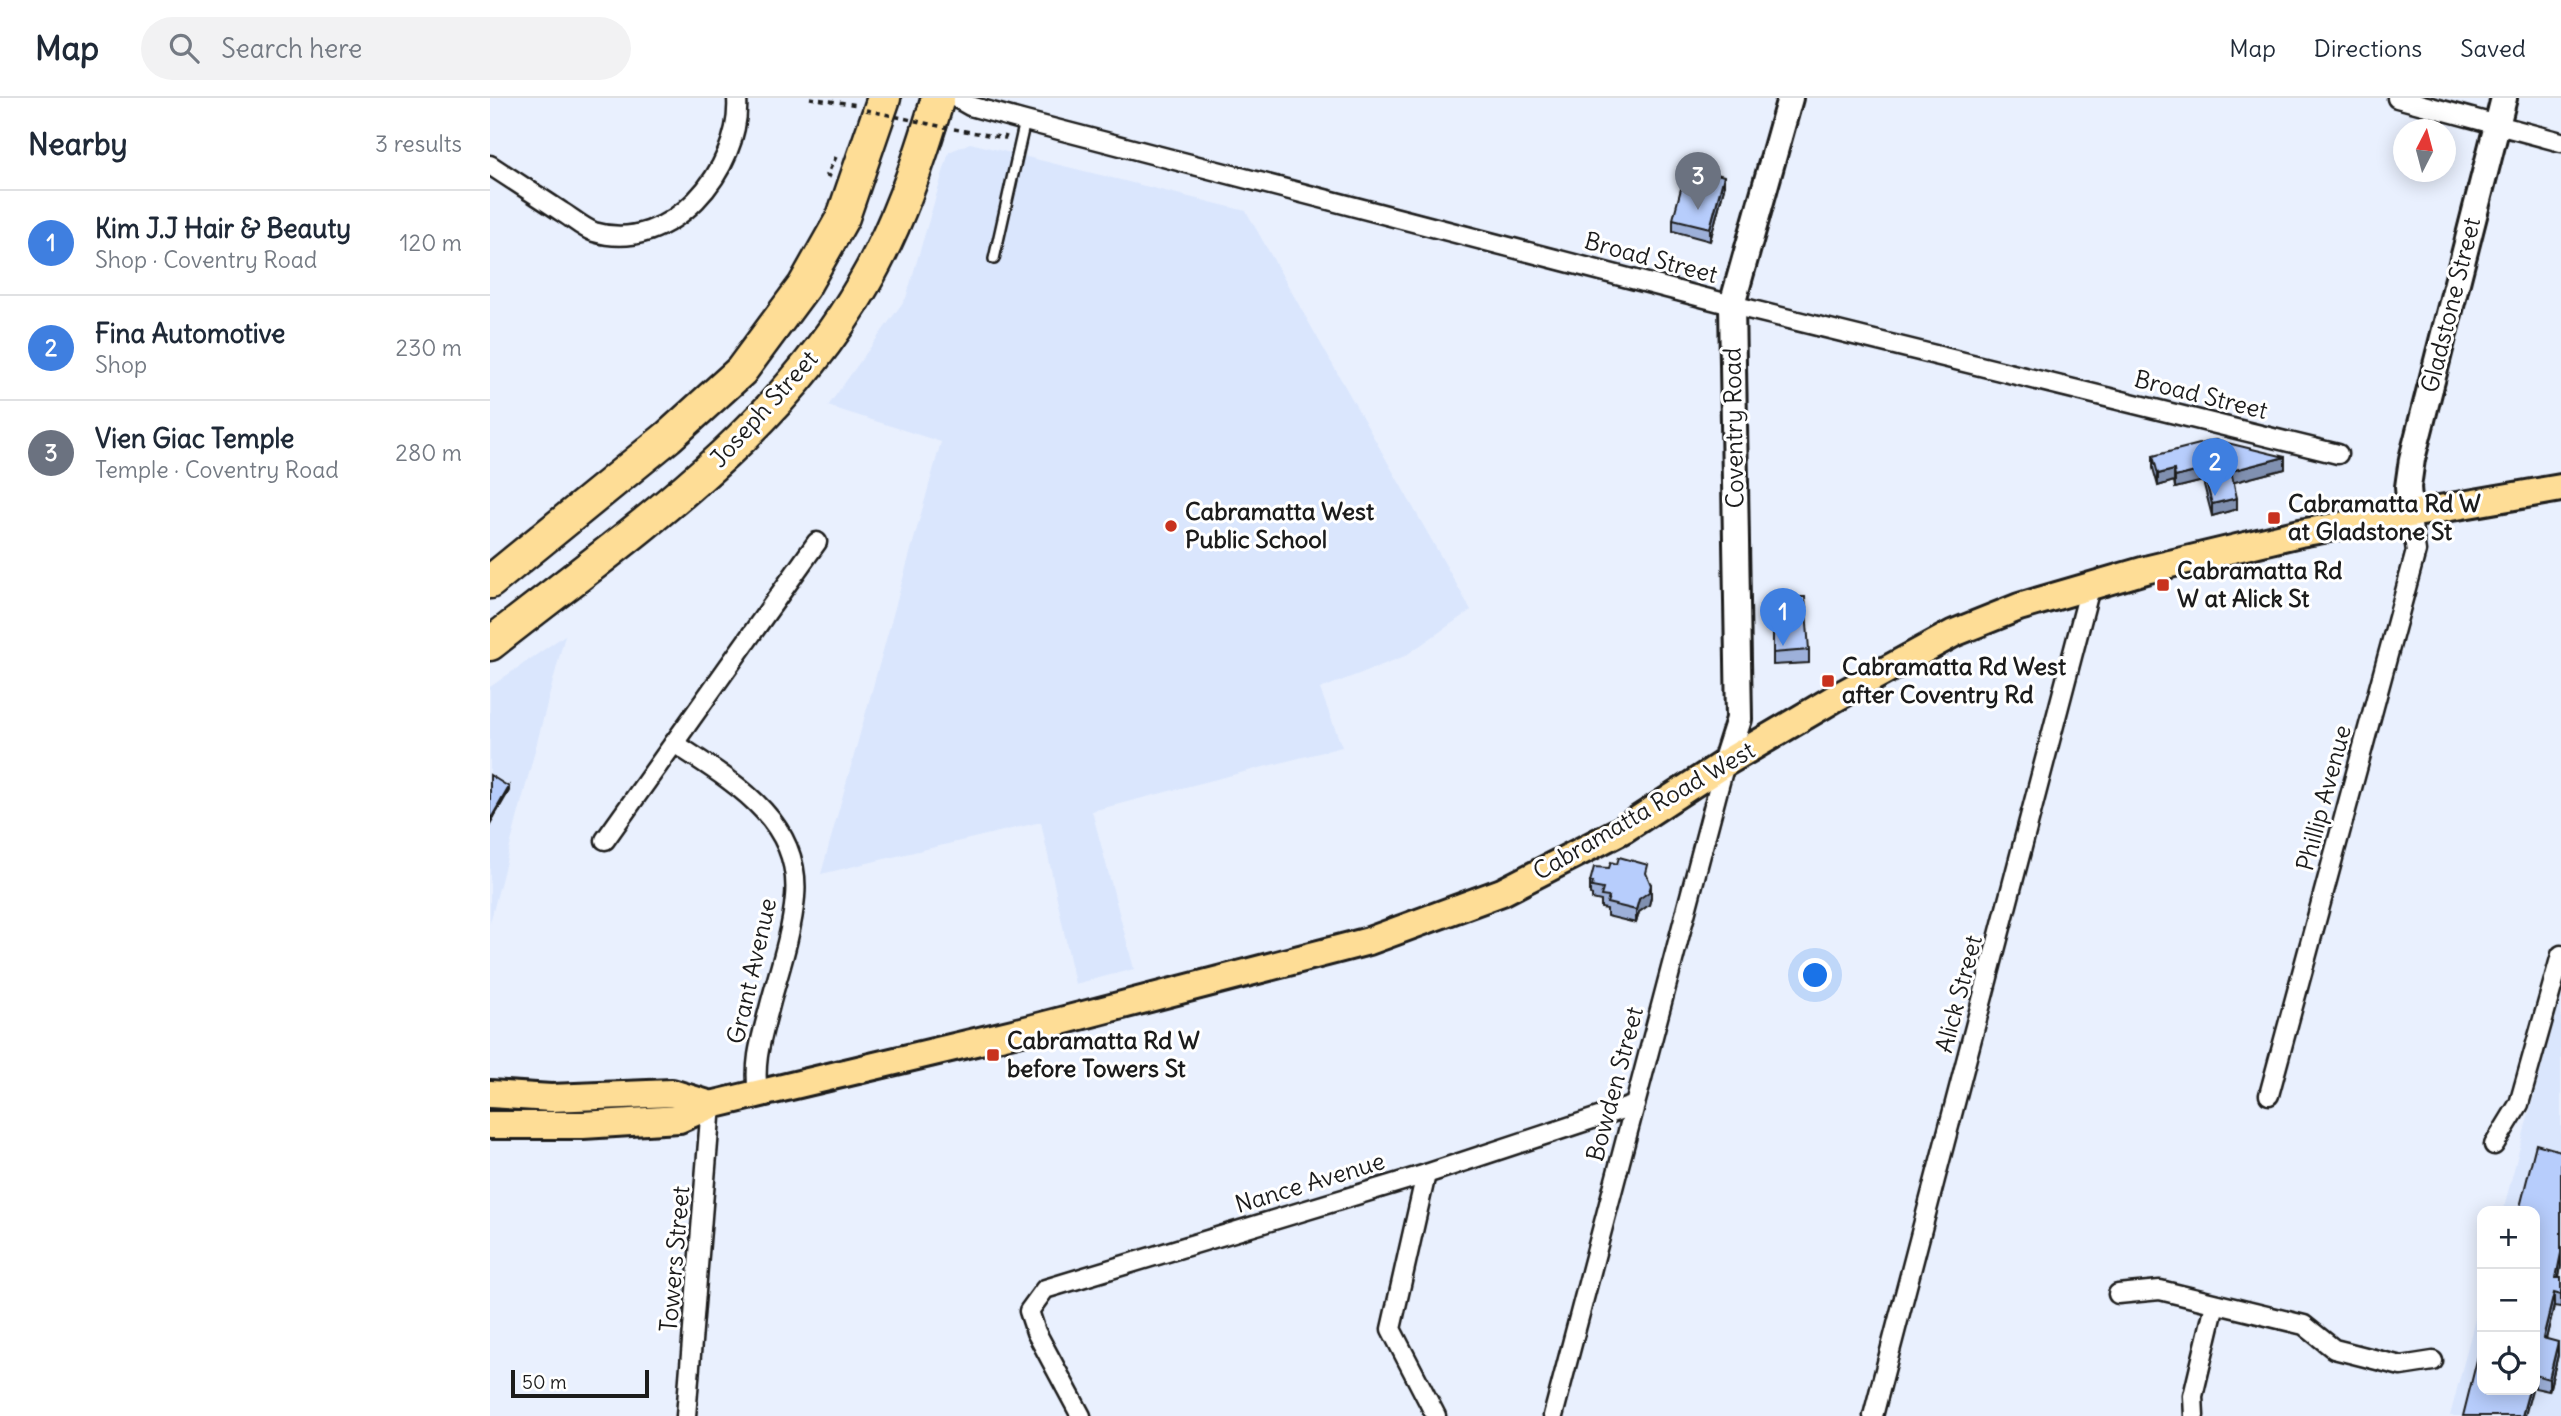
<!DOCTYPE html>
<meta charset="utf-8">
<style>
:root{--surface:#fff;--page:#f2f2f3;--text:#1f2937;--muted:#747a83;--line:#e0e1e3;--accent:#b45309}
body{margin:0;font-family:Delius,sans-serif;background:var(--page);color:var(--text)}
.controls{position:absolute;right:21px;bottom:21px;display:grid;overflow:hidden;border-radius:14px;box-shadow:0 4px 18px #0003}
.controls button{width:63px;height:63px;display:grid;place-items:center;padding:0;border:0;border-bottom:2px solid var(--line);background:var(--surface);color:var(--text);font:35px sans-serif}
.compass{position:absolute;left:1903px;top:21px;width:63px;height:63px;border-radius:50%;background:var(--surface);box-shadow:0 4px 18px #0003;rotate:6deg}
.scale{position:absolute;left:21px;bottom:18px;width:138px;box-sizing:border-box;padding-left:7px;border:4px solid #1c1c1c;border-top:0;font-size:19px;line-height:24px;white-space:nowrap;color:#1c1c1c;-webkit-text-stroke:5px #fff;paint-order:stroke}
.you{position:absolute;left:1326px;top:878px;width:24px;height:24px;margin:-18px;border:5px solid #fff;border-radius:50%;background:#1a73e8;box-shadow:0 0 0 10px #1a73e833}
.badge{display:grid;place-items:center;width:46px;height:46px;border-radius:50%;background:var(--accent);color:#fff;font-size:23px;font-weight:700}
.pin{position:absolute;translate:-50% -58px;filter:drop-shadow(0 2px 4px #0008)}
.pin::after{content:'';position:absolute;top:37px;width:24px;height:21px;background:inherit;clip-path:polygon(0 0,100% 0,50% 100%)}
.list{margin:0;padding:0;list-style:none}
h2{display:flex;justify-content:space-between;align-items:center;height:91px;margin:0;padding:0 28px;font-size:30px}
h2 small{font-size:23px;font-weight:400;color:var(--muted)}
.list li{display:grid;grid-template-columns:46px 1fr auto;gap:21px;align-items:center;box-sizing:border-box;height:105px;padding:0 28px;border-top:2px solid var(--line)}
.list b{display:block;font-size:26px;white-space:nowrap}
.list p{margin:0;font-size:23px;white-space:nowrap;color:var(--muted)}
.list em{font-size:23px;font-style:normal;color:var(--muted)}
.icon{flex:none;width:38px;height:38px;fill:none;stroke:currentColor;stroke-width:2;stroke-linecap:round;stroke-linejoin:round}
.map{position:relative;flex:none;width:2071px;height:1318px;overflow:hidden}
header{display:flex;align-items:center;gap:42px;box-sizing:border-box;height:98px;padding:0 35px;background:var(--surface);border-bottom:2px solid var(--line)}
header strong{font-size:33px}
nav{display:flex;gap:38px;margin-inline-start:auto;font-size:24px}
.search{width:490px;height:63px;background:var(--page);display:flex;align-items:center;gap:18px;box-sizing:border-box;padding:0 24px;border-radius:38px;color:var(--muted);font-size:26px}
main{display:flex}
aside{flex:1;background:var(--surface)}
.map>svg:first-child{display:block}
</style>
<header>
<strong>Map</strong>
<div class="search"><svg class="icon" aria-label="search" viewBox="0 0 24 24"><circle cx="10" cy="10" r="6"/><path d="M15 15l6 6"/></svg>Search here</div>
<nav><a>Map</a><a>Directions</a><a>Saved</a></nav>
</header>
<main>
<aside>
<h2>Nearby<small>3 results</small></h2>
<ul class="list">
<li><span class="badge" style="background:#3f7fe0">1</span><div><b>Kim J.J Hair &amp; Beauty</b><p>Shop · Coventry Road</p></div><em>120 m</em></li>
<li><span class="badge" style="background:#3f7fe0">2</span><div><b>Fina Automotive</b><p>Shop</p></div><em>230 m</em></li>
<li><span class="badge" style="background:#6b7280">3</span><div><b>Vien Giac Temple</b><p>Temple · Coventry Road</p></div><em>280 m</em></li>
</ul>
</aside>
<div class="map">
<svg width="2071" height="1318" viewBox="0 0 2071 1318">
<rect width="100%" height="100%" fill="#e9f0fe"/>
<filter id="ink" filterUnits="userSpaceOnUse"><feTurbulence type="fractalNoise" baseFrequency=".0143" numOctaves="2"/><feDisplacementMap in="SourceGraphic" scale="14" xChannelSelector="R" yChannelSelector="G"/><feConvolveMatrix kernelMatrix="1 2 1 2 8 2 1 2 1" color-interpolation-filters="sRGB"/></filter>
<g filter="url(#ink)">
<!-- built -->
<g fill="#dae6fd">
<path d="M480,45L756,113L981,512L915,558L830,591L852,649L602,713L644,871L585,886L551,724L331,776L451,344L338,308L416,200L459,54Z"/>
<path d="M75,537L0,825V589Z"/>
<path d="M2071,894V1318H1960L1992,1194V1292H2045V1113H2013Z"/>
</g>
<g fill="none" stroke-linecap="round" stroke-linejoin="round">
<defs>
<path id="lane" d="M504,161L535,23"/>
<g id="street">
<path d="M466,0L480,8L535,23L1242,207L1848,356"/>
<path d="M1907,0L2071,44"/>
<path d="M0,67C24,83 48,98 72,114C82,120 93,130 104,134C180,157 252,71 247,0"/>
<path d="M184,645C240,682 312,722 305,799C302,834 290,870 281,903C272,939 263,961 268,997"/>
<path d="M115,742L327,444"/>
<path d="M1779,997L1926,453L1920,415"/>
<path d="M2004,1047L2029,1006L2071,857"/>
<path d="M936,1076L901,1231L946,1318"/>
<path d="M1628,1196L1670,1192L1814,1227L1844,1251L1911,1268L1943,1263"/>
<path d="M196,1318L221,1007"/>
<path d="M591,1318L546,1234L539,1213L555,1191L936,1076L1145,1007"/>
<path d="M1063,1318L1235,665"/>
<path d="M1383,1318L1601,486"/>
<path d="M1704,1318L1703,1298L1725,1206"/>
</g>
<g id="secondary">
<path d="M1920,415L1918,389L1922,361L2014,0"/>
<path d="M1235,665L1249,621L1242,207L1300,0"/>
</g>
<g id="primary">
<path d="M0,996L61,1000L182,995L221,1007"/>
<path d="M0,1027H93L189,1021L221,1007L540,931L879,843L1012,794L1134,731L1235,665L1347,599L1464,535L1529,509L1659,471L1810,435L2071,390"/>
</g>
<g id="highway">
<path d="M0,484L178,339L251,273L314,188L353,119L394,0"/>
<path d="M0,546C134,440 286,339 373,187C407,129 429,64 448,0"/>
</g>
</defs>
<!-- lane casing -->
<use href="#lane" stroke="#1c1c1c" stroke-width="14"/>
<!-- street casing -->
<use href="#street" stroke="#1c1c1c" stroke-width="23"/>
<!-- secondary casing -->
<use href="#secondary" stroke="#1c1c1c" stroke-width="30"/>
<!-- primary casing -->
<use href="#primary" stroke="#1c1c1c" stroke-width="32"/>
<!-- highway casing -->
<use href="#highway" stroke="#1c1c1c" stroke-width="37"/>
<!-- path -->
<g stroke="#1c1c1c" stroke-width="3.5" stroke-dasharray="5 5" stroke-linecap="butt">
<path d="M320,0L368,7"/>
<path d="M464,31L515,40L516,37"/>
<path d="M341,79L337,77L346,59"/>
</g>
<!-- lane -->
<use href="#lane" stroke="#fff" stroke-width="9"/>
<!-- street -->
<use href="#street" stroke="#fff" stroke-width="18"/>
<!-- secondary -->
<use href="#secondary" stroke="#fff" stroke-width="24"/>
<!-- primary -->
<use href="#primary" stroke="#fedd96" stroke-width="26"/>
<!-- highway -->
<use href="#highway" stroke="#fedd96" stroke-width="32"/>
<!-- path-bridge -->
<path stroke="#1c1c1c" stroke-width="3.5" stroke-dasharray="5 5" stroke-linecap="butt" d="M376,12L458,30"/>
</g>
<!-- wall -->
<g fill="#9db0d9" stroke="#1c1c1c" stroke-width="2">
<path d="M1234,90L1220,143L1183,133V121Z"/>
<path d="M1663,358L1795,371L1744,384L1747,411L1722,418L1713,383L1685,390L1684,383L1668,388L1663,370Z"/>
<path d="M1283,499L1319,552V565L1283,567Z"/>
<path d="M1158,780L1161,799L1159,807L1149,814L1146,825L1117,818V811L1111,810V803L1102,801V797L1100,796V784Z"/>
<path d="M2071,1053V1168L2069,1180H2071V1209L2064,1208L2056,1241L2068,1257L2059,1293L2045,1290V1113Z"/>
</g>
<!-- shaded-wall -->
<g fill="#8090b0" stroke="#1c1c1c" stroke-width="2">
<path d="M1234,78V90L1220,143V130Z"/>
<path d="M1795,359V371L1741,385V373Z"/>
<path d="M1684,372V383L1668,388V376Z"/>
<path d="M1713,372V383L1685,390V379Z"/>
<path d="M1747,400V411L1722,418V406Z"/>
<path d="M19,689V693L0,726V722Z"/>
<path d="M1161,787V799L1159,807L1149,814L1146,825V812L1149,801Z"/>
<path d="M2071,1155V1168L2066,1192V1180Z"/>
<path d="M2064,1195V1208L2053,1253V1240Z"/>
<path d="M2068,1244V1257L2059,1293V1281Z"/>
<path d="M2039,1292H2042L2035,1318H2032Z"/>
</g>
<!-- building -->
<g fill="#b7cdfc" stroke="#1c1c1c" stroke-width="2">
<path d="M1197,68L1234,78L1220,130L1183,121Z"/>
<path d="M1725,342L1795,359L1741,373L1747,400L1722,406L1713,372L1685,379L1684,372L1668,376L1663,358Z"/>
<path d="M1283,499H1315L1319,552L1283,555Z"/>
<path d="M0,677L19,689L0,722Z"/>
<path d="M1129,759L1158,767L1156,775L1161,787L1159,794L1149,801L1146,812L1117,805L1119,799L1111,798L1113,791L1102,789L1103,784H1100L1104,769L1119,770L1121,764L1127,766Z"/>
<path d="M2046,1046L2071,1053V1155L2066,1180H2071V1197L2064,1195L2053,1240L2068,1244L2059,1281L2045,1277V1113H2029Z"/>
<path d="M1992,1242V1292H2039L2032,1318H1973Z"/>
</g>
</g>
<!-- markers -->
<g fill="#c8321e" stroke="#fff" stroke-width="2.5">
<rect x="1777" y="413" width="14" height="14" rx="3.5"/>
<circle cx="681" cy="428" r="7"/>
<rect x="1666" y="480" width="14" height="14" rx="3.5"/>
<rect x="1331" y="576" width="14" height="14" rx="3.5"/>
<rect x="496" y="950" width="14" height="14" rx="3.5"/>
</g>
<g text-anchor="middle" stroke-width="6" stroke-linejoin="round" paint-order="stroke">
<!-- street labels -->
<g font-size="24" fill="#1c1c1c" stroke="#fff">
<text transform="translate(1161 160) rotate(15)" y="8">Broad Street</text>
<text transform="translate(1961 207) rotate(-76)" y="8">Gladstone Street</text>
<text transform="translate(1711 297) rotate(14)" y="8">Broad Street</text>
<text transform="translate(274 311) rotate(-48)" y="8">Joseph Street</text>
<text transform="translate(1244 330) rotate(-91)" y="8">Coventry Road</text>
<text transform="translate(1834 700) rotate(-75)" y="8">Phillip Avenue</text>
<text transform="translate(1154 713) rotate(-30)" y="8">Cabramatta Road West</text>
<text transform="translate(262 873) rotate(-77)" y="8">Grant Avenue</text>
<text transform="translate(1469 896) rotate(-75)" y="8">Alick Street</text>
<text transform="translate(1125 986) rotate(-75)" y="8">Bowden Street</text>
<text transform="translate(820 1085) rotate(-17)" y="8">Nance Avenue</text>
<text transform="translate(185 1161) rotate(-85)" y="8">Towers Street</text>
</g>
<!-- poi labels -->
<g font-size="24" font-weight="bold" fill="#1c1c1c" stroke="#fff" text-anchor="start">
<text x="1798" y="414">Cabramatta Rd W<tspan x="1798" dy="28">at Gladstone St</tspan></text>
<text x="695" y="422">Cabramatta West<tspan x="695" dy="28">Public School</tspan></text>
<text x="1687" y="481">Cabramatta Rd<tspan x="1687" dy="28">W at Alick St</tspan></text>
<text x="1352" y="577">Cabramatta Rd West<tspan x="1352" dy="28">after Coventry Rd</tspan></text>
<text x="517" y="951">Cabramatta Rd W<tspan x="517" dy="28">before Towers St</tspan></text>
</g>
</g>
</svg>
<div class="controls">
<button>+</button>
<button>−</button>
<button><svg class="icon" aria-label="locate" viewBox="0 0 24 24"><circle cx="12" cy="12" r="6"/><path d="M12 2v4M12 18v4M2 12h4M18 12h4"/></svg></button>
</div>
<svg class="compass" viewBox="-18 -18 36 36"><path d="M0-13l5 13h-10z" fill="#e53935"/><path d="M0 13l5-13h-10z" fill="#747a83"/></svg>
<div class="scale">50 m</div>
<div class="you"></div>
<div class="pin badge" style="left:1293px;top:548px;background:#3f7fe0">1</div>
<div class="pin badge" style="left:1725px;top:398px;background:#3f7fe0">2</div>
<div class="pin badge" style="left:1208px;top:112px;background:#6b7280">3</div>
</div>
</main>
